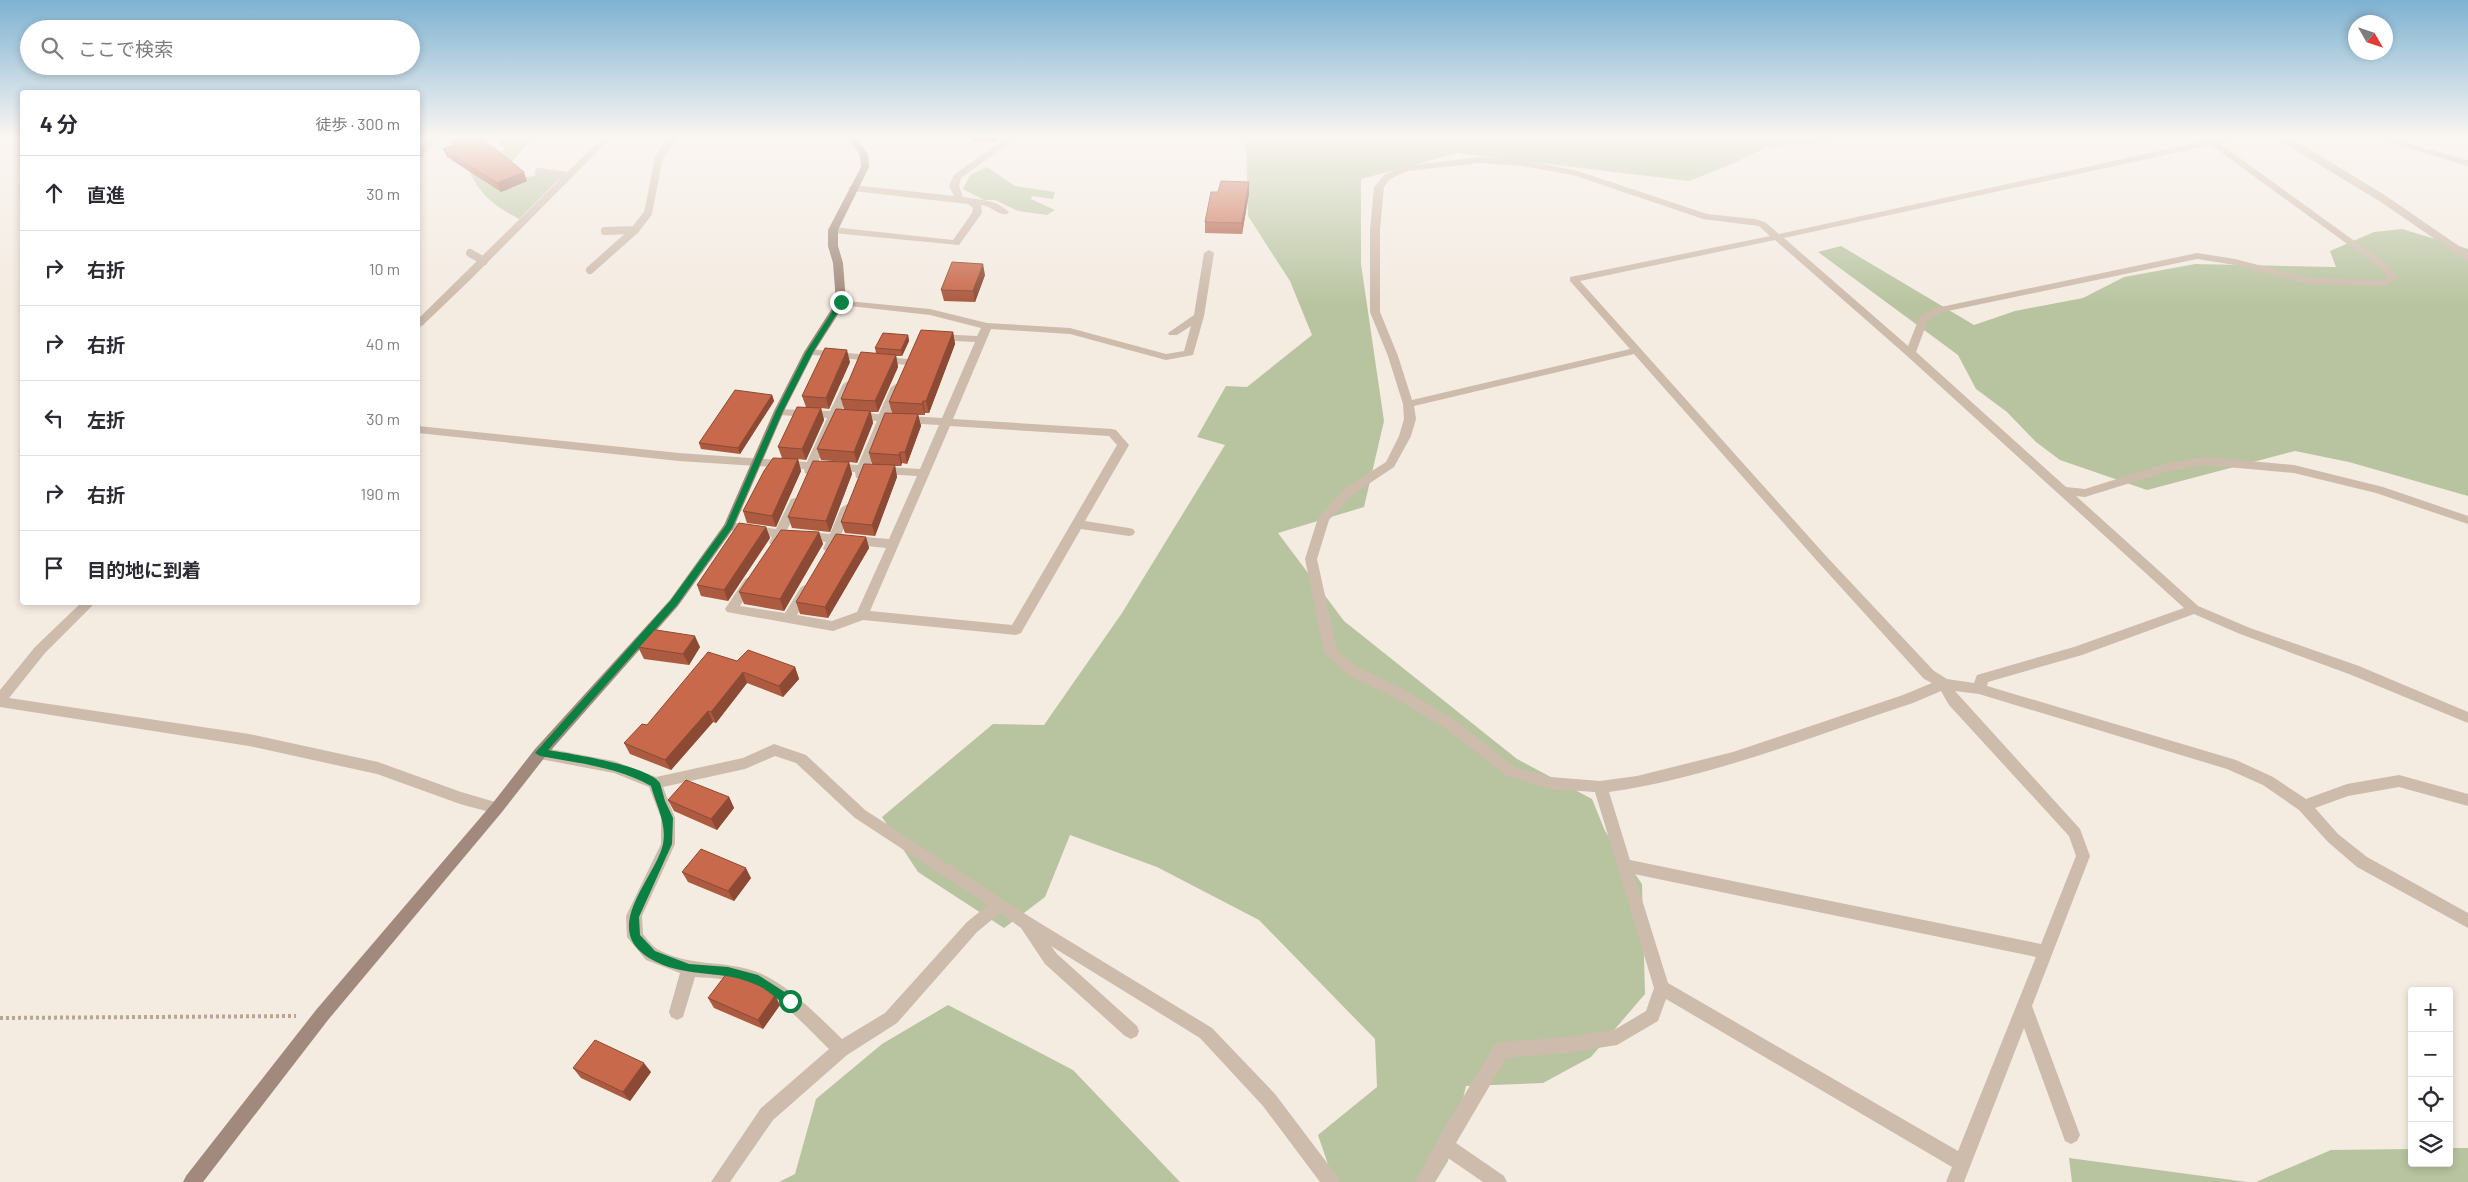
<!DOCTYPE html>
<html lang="ja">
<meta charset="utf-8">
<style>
:root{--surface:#fff;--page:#f7f7f7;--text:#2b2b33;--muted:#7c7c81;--line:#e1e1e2}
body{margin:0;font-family:Barlow,"Noto Sans JP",sans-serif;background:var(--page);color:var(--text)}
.controls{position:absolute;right:15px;bottom:15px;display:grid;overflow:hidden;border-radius:5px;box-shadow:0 2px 8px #0003}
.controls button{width:45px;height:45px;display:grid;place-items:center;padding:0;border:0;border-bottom:1px solid var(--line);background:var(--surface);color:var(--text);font:25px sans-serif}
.compass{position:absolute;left:2348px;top:15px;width:45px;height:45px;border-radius:50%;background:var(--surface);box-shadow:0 2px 8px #0003;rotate:129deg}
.stop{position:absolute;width:15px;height:15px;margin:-11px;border:4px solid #0b8043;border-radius:50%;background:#fff}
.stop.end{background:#0b8043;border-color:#fff;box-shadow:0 1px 5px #0008}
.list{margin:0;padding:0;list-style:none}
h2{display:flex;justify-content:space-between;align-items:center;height:65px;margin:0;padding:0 20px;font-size:21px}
h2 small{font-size:16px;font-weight:400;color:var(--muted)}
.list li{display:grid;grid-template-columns:32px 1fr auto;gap:15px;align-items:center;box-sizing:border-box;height:75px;padding:0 20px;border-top:1px solid var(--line)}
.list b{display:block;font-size:19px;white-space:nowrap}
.list em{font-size:16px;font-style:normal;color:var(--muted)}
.icon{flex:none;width:28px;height:28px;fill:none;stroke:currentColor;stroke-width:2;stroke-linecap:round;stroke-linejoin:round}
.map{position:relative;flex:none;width:2468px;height:1182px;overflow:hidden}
.search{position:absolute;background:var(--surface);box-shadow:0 2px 8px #0003;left:20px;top:20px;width:400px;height:55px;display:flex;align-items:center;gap:12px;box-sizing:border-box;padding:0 18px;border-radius:28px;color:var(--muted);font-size:19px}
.panel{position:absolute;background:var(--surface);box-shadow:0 2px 8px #0003;left:20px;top:90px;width:400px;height:515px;border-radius:5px}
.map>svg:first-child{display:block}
</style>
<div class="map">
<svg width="2468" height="1182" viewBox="0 0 2468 1182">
<rect width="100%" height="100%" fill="#f4ebe1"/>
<!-- green -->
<g fill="#b8c4a0">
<path d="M496,138H538L526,145L507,168V181L538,175L559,179L519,219C493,205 480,195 467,167L506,149Z"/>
<path d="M1246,138H1785L1732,164L1689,181L1458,153L1361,179V264L1384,421L1364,507L1278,533L1344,621L1517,759L1592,799L1605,831L1642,884L1645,994L1591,1057L1543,1083L1466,1086L1448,1161L1435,1182H1334L1318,1135L1377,1087L1375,1039L1259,920L1157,867L1070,835L1045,897L1004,928L918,872L882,817L993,724L1044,725L1122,613L1225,445L1197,437L1226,386L1247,387L1312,335L1290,281L1248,216Z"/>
<path d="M987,167L1015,186L1055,192L1053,199L1032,196L1031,199L1055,210L1047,215L1018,211L995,200H984L963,189L970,175Z"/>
<path d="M2402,229L2468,249V496L2349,462L2295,451L2147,490L2060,460L2036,442L2007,412L1976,389L1958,355L1818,252L1841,246L1974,325L2015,311L2083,298L2124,277L2195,264L2336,267L2330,251L2374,232Z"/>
<path d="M948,1005L1073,1070L1180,1182H779L795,1174L816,1099L882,1044Z"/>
<path d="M2449,1148H2468V1182H2256L2331,1150L2412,1149V1163H2449Z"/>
<path d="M2069,1158L2247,1182H2072Z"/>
</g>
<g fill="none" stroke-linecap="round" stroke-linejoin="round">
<!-- path -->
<path stroke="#b9a596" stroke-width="4" stroke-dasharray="3 3" stroke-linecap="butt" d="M0,1018L296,1016"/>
<!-- lane -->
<g stroke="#cdbbac" stroke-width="8">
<path d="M2283,138L2382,198L2468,257"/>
<path d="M539,172L567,176"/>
<path d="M605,231L635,230"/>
<path d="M470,253L484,261"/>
<path d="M590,270L635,230L648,213L659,157L673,138"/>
</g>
<!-- street -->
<g fill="#cdbbac" fill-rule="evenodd">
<path d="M429,138H438L421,157L418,158V150Z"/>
<path d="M602,138H611L470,280L422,326L418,327V319Z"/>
<path d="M1006,138H1016L961,178L959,186L963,197C980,200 995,199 1009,212L1007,214C997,216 991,205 981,205L982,213L959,245L833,233L828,230L833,227L953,240L972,213L973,208L968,204L853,191L848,188L853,185L954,196L949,186L954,175Z"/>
<path d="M1721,138H1748L1772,141L1801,138H1833L1829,141L1772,147L1725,141Z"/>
<path d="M2219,138H2236L2219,143L2389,266L2399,279L2384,286L2308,284L2235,265L2197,259L1943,312L1928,320L1916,352L2066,487L2085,489L2168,463L2205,457L2294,465L2383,487L2468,516V524L2376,493L2294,473L2205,465L2169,471L2085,497L2076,496L2198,606L2250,628L2359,666L2468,712V723L2349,674L2240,634L2194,614L2082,655L1988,682L1987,686L2236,760L2273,777L2306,799L2347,784L2399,775L2468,794V806L2399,787L2348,796L2315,808L2338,834L2367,857L2468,913V928L2357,867L2328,842L2299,810L2263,785L2227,769L1979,694L1955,691L2080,829L2090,856L2032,1006L2080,1135L2077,1141L2071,1144L2065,1141L2024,1028L1964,1182H1946L1952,1167L1666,999L1658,1021L1617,1045L1566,1053L1506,1058L1456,1143L1504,1176L1507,1182H1483L1448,1158L1434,1182H1415L1438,1139L1495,1044L1501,1042L1566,1037L1614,1030L1646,1011L1654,988L1595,792L1550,789L1507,776L1445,728L1391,696L1348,675L1324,652L1305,559L1318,518L1344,489L1386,462L1399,436L1404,419L1403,404L1388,356L1370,312V230L1374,187L1384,175L1405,166L1481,157L1523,160L1578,171L1707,214L1755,219L1765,222L1779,234ZM2211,145L2383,270L2388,278L2383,280L2308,278L2235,259L2197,253L1936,308L1920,316L1908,346L1784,238ZM1481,163L1523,166L1573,175L1703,219L1759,226L1770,236L1570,277V281L1630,349L1412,400L1398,356L1380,312V230L1384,187L1390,179L1407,171ZM1775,240L1906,355L2184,608L2074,647L1977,675L1974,683L1947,679L1934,671L1826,556L1580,281ZM1634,354L1818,562L1924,679L1932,683L1903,695L1733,752L1637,776L1600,781L1550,777L1516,768L1455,720L1401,688L1358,667L1337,650L1317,559L1329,520L1352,495L1394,467L1411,436L1416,419L1414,406ZM1941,691L1949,705L2069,836L2076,856L2041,944L1630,860L1609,792C1713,777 1813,736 1913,703ZM1634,874L2036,957L1958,1151L1668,983Z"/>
<path d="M2374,138H2389L2468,160V166Z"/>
<path d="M1209,250L1214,253L1204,316L1193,355L1166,360L1070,334L991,329L953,419L1112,429L1116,430L1129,445L1085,521L1129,528L1133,529L1135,532L1133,535L1129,536L1081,529L1021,633L1016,635L863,620L833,631L727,612L725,609L745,579L749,577L755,582L740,606L785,613L801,587L805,585L811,590L797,615L832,621L857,612L886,548L838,543L833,552L829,553L823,549L826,542L783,538L779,546L775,547L769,543L772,537L729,530L723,526L729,522L776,529L791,499L795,498L801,502L787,530L830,534L841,508L847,504L853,508L841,535L889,539L917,476L867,473L864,478H856L855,472L815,470L809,474L805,473L804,469L679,461L418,433V426L679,453L807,462L827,418L779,415L775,413L774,411L775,409L830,411L843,384L848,381L853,384L841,412L879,414L891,387L896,384L901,387L890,415L942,418L975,342L937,340L932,337L937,334L977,336L981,328L930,315L841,305L837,304V300L930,309L987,323L1070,328L1166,354L1184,351L1191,326L1177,335H1169L1168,333L1194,315L1204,253ZM838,418L877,421L858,465L818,462ZM887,422L939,425L920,469L870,466ZM950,426L1109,436L1117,445L1012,625L870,611Z"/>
<path d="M809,349L907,359L912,362L907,365L805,354L804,352Z"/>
<path d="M82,602H96L45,653L9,698L249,734L378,762L461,792L502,804L504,808L502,812L497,814L460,804L377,774L249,746L0,707V690L35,647Z"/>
<path d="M774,744L806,755L865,810L1030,917L1212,1028L1275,1094L1337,1176L1340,1182H1320L1263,1106L1200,1038L1051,946L1057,954L1137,1026L1139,1031L1137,1036L1131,1039L1125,1036L1045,964L1021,928L1000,913L977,932L897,1023L847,1055L773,1120L730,1182H711L761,1108L829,1049C809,1030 778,994 752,986C733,979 714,978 695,977L683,1017L677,1020L671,1017L669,1012L680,973L646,960L627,937L626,916L661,844V818L649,787L614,773L540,759L535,757L533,753L535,749L540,747L614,761L656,777L743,758ZM775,756L796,763L855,818L988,905L967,922L885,1013L842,1039C818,1016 793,989 762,974C729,959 691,968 659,950C653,947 647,939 643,934L642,916L675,844V818L663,787L745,769Z"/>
</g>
<!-- secondary -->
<path fill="#a18a7d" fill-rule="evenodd" d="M845,138H855L860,142L868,155L869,167L838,230V246L843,263L846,302L814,352L784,411L733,529L678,606L545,757L502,812L328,1020L203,1182H183L186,1176L316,1010L492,804L535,749L670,600L724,525L774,411L804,352L836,302L833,263L828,246V230L861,167L860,155L854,146Z"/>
</g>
<!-- wall -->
<g fill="#ac5a40">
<path d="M973,138H998L997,142L973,141Z"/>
<path d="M451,142L527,181L501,192L447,157L443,149L453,145Z"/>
<path d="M1249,182V193L1242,234L1205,233V222L1218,192Z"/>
<path d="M985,275L975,302L944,301L941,290Z"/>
<path d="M953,332L955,344L929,413H925V415H918L921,426L907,464L902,463L901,466H895L897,477L875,536L845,533L841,522L872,464L869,453L892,413L889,402Z"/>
<path d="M908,335L909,341L902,356H896L898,367L878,412H871L873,423L857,463L849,462L852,474L830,532L792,528L788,517L844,462L821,460L817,449L844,409L841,399L876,353L875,348Z"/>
<path d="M850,362L829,409L821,408L824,420L806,460L798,459L801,471L776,527L747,523L743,511L782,458L778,447L806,407L802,396Z"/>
<path d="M772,395L774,401L740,454L701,449L699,443Z"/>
<path d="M766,527L770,538L728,601L701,596L697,585Z"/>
<path d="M819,532L823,544L784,611L744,604L739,592Z"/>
<path d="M866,537L869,548L828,618L800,614L796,602Z"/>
<path d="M638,647H700L689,665L644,659Z"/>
<path d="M737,661L795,667L799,679L783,697L747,683L716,723L713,722L671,770L630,754L624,743Z"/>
<path d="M729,797L734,808L717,830L674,811L668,800Z"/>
<path d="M682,872L751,878L734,901L688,882Z"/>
<path d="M708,998L780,1005L763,1029L714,1008Z"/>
<path d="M573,1068L651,1072L630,1101L581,1078Z"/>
</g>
<!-- shaded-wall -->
<g fill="#8c4a34">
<path d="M524,172L527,181L501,192L497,183Z"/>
<path d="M1249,182V193L1242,234V223Z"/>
<path d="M983,264L985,275L975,302L973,291Z"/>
<path d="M953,332L955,344L929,413L926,401Z"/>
<path d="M908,335L909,341L902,356L901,350Z"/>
<path d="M847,350L850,362L829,409L826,398Z"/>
<path d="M896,355L898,367L878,412L875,401Z"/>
<path d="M772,395L774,401L740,454L738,448Z"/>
<path d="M923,401L925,413V415L922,404Z"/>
<path d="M821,408L824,420L806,460L802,449Z"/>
<path d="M870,411L873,423L857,463L854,452Z"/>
<path d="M918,414L921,426L907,464L905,452Z"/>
<path d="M900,452L902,463L901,466L899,455Z"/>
<path d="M798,459L801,471L776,527L772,516Z"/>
<path d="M849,462L852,474L830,532L826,521Z"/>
<path d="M895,465L897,477L875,536L872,525Z"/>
<path d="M766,527L770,538L728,601L724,590Z"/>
<path d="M819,532L823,544L784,611L780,599Z"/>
<path d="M866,537L869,548L828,618L825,607Z"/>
<path d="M695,636L700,647L689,665L683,654Z"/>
<path d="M795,667L799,679L783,697L779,686Z"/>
<path d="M743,672L747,683L716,723L711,712Z"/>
<path d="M708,711L713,722L671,770L665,760Z"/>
<path d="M729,797L734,808L717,830L711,819Z"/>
<path d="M746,868L751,878L734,901L728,891Z"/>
<path d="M775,995L780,1005L763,1029L758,1020Z"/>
<path d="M644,1063L651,1072L630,1101L623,1092Z"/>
</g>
<!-- building -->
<g fill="#c8694b" stroke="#8c4a34">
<path d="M461,138H482L524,172L497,183L443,149L454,144L451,142Z"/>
<path d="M1221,181L1249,182L1242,223L1205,222L1211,192H1218Z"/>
<path d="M952,262L983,264L973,291L941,290Z"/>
<path d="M921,330L953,332L926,401H923L922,404L889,402Z"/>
<path d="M883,333L908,335L901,350L875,348Z"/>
<path d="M825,348L847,350L826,398L802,396Z"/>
<path d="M861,352L896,355L875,401L841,399Z"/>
<path d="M735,390L772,395L738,448L699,443Z"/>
<path d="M797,407L821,408L802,449L778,447Z"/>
<path d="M836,409L870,411L854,452L817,449Z"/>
<path d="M885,413L918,414L905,452H900L899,455L869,453Z"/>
<path d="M773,458L798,459L772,516L743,511L764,471Z"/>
<path d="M813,461L849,462L826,521L788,517Z"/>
<path d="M864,464L895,465L872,525L841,522Z"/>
<path d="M739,523L766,527L724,590L697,585Z"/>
<path d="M781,530L819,532L780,599L739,592Z"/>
<path d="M836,534L866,537L825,607L796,602Z"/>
<path d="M650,629L695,636L683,654L638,647Z"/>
<path d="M748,650L795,667L779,686L743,672L711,712L708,711L665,760L624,743L642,724L647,725L708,652L737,661Z"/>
<path d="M686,780L729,797L711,819L668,800Z"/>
<path d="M701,849L746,868L728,891L682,872Z"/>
<path d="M727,973L766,988L775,995L758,1020L708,998Z"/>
<path d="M595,1040L644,1063L623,1092L573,1068Z"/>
</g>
<!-- sky -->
<linearGradient id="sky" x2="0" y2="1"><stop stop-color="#7eb2d2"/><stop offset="0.45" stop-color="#faf6f2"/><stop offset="1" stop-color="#faf6f2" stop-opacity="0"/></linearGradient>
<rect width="2468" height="304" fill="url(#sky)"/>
<!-- route -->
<path fill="#0b8043" d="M839,301L844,302L813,352L783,411L732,528L677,605L548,750C571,754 647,765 660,783L665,801L673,818L672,844L639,917L640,935L655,951L689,964L728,967L758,975L794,998V1005L790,1006C777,1001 768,989 755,984C721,969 683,979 649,958C600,928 655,879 663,844C667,823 656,805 651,786C617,767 578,763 540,756L535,753L671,600L726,525L776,411L806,352Z"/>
</svg>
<div class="controls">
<button>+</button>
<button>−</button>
<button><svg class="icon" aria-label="locate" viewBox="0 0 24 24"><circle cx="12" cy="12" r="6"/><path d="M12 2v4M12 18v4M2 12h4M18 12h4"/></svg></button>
<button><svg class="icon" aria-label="layers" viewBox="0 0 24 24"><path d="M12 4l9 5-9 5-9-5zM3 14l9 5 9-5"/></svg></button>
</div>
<svg class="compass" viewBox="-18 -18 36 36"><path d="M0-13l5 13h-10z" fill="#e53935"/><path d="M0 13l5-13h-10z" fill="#7c7c81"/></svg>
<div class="stop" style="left:790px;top:1001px"></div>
<div class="stop end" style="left:841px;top:302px"></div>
<div class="search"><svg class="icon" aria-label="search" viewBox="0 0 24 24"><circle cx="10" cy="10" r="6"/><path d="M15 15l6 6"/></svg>ここで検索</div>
<section class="panel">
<h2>4 分<small>徒歩 · 300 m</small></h2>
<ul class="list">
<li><svg class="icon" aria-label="ahead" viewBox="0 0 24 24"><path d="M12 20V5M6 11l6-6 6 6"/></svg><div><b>直進</b></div><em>30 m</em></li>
<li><svg class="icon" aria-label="right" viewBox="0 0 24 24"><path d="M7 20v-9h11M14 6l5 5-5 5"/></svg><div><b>右折</b></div><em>10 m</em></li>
<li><svg class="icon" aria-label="right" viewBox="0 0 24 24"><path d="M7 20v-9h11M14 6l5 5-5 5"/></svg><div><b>右折</b></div><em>40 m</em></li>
<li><svg class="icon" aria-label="left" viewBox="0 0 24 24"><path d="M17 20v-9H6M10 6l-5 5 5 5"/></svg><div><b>左折</b></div><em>30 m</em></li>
<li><svg class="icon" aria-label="right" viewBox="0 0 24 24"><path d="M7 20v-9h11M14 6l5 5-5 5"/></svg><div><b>右折</b></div><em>190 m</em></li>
<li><svg class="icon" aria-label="arrive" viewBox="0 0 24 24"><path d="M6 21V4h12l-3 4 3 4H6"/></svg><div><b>目的地に到着</b></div></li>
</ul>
</section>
</div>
